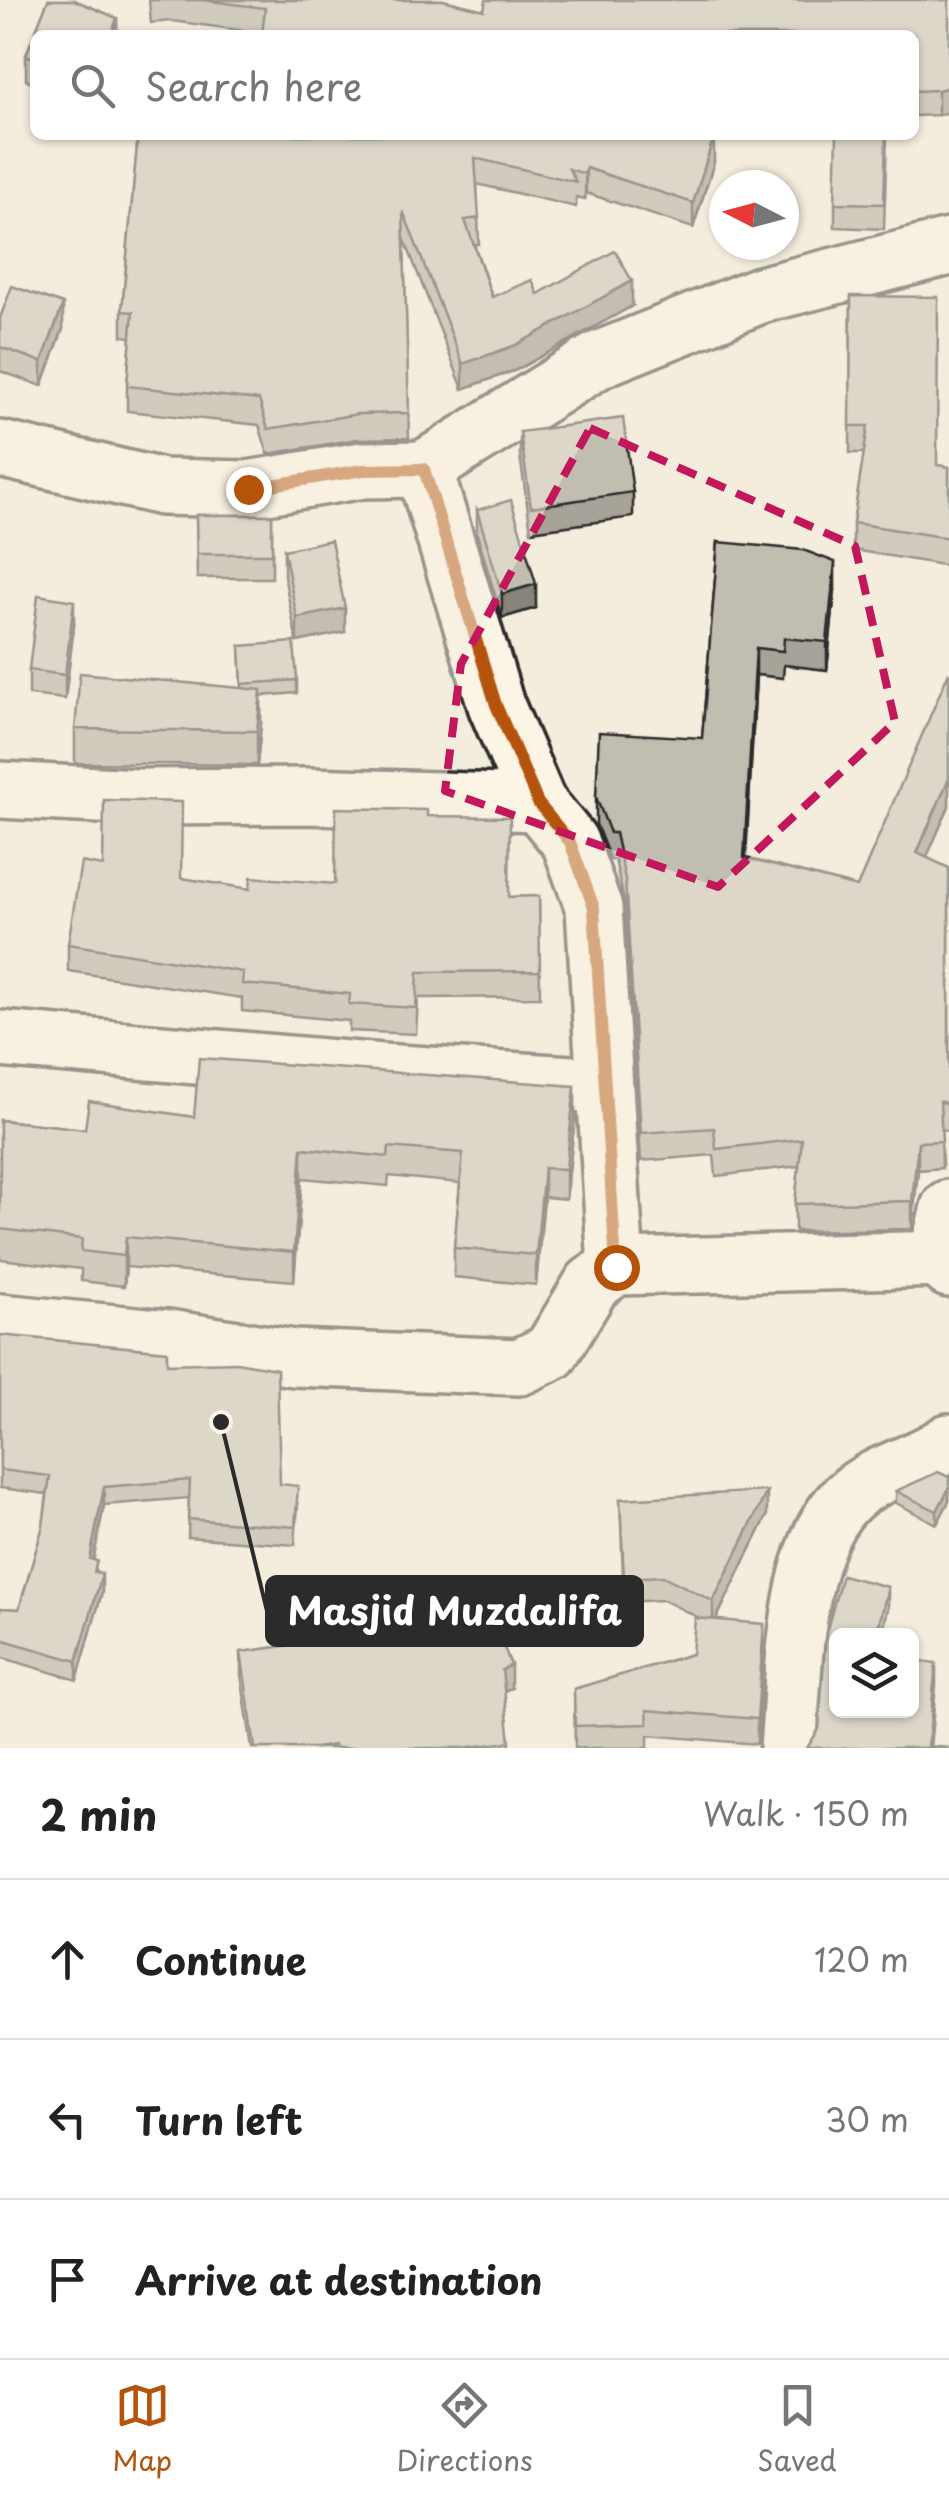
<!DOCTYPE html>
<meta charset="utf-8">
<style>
:root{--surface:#fff;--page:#f6f6f6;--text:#222;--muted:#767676;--line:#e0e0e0;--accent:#b45309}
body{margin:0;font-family:"Playpen Sans",sans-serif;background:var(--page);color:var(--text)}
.controls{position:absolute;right:30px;bottom:30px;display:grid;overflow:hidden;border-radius:15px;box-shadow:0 2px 8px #0004}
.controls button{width:90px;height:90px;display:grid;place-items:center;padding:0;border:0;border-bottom:2px solid var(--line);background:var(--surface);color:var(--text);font:50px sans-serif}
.compass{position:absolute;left:709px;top:170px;width:90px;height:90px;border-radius:50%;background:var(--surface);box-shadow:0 2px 8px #0004;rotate:276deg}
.stop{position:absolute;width:30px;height:30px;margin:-22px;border:8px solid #b45309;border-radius:50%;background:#fff}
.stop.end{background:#b45309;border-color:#fff;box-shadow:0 2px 10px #0008}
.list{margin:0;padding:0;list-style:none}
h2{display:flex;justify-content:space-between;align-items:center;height:130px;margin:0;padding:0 40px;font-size:42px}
h2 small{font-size:32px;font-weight:400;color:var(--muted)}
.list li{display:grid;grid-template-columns:65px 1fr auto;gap:30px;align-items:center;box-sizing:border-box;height:160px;padding:0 40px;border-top:2px solid var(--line)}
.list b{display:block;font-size:38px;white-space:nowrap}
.list em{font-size:32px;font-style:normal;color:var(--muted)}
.icon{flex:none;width:55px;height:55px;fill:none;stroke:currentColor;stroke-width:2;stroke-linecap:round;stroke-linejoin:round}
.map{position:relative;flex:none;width:949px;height:1748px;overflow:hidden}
.search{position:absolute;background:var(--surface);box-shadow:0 2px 8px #0004;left:30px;right:30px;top:30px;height:110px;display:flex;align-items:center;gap:25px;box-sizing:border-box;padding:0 35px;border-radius:15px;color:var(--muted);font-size:38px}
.sheet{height:610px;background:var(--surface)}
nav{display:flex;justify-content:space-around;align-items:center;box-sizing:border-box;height:140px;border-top:2px solid var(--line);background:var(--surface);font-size:28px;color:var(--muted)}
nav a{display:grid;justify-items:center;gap:5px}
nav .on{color:var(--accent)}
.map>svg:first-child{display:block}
</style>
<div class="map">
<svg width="949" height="1748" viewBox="0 0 949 1748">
<rect width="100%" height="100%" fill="#f4edde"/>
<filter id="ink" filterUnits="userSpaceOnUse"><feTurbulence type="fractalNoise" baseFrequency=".01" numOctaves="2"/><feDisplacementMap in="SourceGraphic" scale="20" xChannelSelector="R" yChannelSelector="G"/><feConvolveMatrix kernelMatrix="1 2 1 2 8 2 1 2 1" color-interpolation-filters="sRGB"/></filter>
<g filter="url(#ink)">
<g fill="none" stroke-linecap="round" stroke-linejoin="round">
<defs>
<g id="minor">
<path d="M0,449L162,487L248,489L363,470L424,469L598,360L760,295L949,247"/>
<path d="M424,469L496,705L538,803L570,842L594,908L616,1267"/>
<path d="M0,790L138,797L308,796L538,803"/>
<path d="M0,1039L382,1072L604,1086"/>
<path d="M949,1208L937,1257L949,1269"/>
<path d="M0,1322L168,1338L294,1358L519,1367L551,1352L592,1284L616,1267L949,1259"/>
<path d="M788,1748C795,1674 791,1542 854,1492C882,1470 920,1463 949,1442"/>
</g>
</defs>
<!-- minor casing -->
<use href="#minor" stroke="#2b2b2b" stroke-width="62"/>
<!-- minor -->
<use href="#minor" stroke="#fcf5e5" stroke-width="55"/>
</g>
<!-- wall -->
<g fill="#a7a398" stroke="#2b2b2b" stroke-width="2.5">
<path d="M48,0H74L117,18V35H35V83L26,80V55Z"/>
<path d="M149,0H443L484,10L949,0L938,115L914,116V35H262V33L172,21L151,23Z"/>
<path d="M138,135L714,162L693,228L586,193L585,199L576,197V207L477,184L479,244H474L492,297L538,294L632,306L516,370L463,389L404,238L409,438L358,439L268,454L259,425L127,411V386L131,337L122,336V311Z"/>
<path d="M887,135L884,229L835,227V203Z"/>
<path d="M851,296L937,465L949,467V566L853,550V523L864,453H850Z"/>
<path d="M0,318L63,329L42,386L0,371Z"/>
<path d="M520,432L633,492V517L531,531L520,456Z"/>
<path d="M477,510L536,608L502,618L477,534Z"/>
<path d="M196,515H272V578H197Z"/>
<path d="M718,542L835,590L827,670L784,665L783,678L756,675L746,858L857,887L949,806L926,858L949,868V1132L941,1129L942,1168L918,1170L912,1229L795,1231V1204L799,1166L716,1176L714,1155L641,1161L625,906L615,860H610L596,824V797L702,738Z"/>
<path d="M284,550L345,632L297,642L284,575Z"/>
<path d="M74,625L65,699L29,695V670Z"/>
<path d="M240,646L297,680V693L261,696V724L257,765L75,763V729L242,688Z"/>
<path d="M427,816L509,897L539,896L540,997L418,998L416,1034L349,1031V1021L242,1011V998L68,971V944L103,866L250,889L335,884Z"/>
<path d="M575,1116L566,1199L544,1197L536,1285L454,1277V1248L460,1183L389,1176L388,1186L302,1178L294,1281L126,1267L124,1286L81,1281V1269L0,1259V1120L85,1129L194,1117Z"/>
<path d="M0,1335L167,1364L298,1504L295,1545L188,1537L189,1498L104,1505L93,1560L102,1592L77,1680L0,1657V1608L19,1609L43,1526L47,1494L0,1488Z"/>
<path d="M949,1477V1501L937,1524L896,1503V1491Z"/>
<path d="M620,1499L767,1516L716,1620L764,1648L757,1744L648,1735V1748H575L574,1689L692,1654L701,1619L663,1600L624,1602Z"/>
<path d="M328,1633L371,1640L511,1688L504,1691L510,1748H252L241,1675V1652L328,1640Z"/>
</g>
<!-- shaded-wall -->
<g fill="#88847c" stroke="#2b2b2b" stroke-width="2.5">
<path d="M117,18V35H111Z"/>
<path d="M949,87V112L938,115V90Z"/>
<path d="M714,136V162L693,228V203Z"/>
<path d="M586,168V193L585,199V174Z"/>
<path d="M632,281V306L516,370L463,389V364Z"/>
<path d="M63,304V329L42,386V362Z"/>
<path d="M835,562V590L827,670V642Z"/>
<path d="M536,584V608L502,618V594Z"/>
<path d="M74,601V625L65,699V675Z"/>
<path d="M345,608V632L297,642V618Z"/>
<path d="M756,648V675L744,885V858Z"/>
<path d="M261,690V724L257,765V731Z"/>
<path d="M949,778V806L917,880V853Z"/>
<path d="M575,1086V1116L566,1199V1169Z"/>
<path d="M918,1142V1170L912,1229V1201Z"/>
<path d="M302,1148V1178L294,1281V1252Z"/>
<path d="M544,1168V1197L536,1285V1255Z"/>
<path d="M126,1237V1267L124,1286V1256Z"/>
<path d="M104,1487V1505L90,1578V1559Z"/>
<path d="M949,1488V1501L937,1524V1511Z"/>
<path d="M767,1491V1516L713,1625V1601Z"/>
<path d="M102,1574V1592L77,1680V1661Z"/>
<path d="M888,1587V1609L882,1636H876Z"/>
<path d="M764,1624V1648L757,1744V1719Z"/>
<path d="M936,1663V1686L930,1748H928Z"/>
<path d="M511,1665V1688L502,1692V1670Z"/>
</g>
<!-- building -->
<g fill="#c2bdb1" stroke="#2b2b2b" stroke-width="2.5">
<path d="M48,0H74L117,18L111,35H35V59L26,55Z"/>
<path d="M202,0H443L484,10L486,0H949V87L938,90L914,91V35H262L265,8Z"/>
<path d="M138,135H709L714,136L693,203L586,168L585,174L569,169L576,182L475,158L479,218L465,220L492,297L532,280L538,294L615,251L632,281L516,345L463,364L403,211L409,413L358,414L268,429L259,400L127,386L133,312L122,311Z"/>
<path d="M837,135H886L884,204L835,203Z"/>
<path d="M12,286L63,304L42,362L0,347V318Z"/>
<path d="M851,296L938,297L937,465L949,467V538L853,523L868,426H850Z"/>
<path d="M623,418L633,492L531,507L520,432Z"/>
<path d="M511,500L536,584L502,594L477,510Z"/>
<path d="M196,515H272V554H197Z"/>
<path d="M331,540L345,608L297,618L284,550Z"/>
<path d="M718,542L803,550L835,562L827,642L784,638L783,651L756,648L744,858L857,887L949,672V778L917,853L949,868V1105L940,1101L942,1141L918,1142L912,1201L795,1204L802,1139L716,1149L714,1128L641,1133L625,879L615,833H610L596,797L599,732L702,738Z"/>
<path d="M38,595L74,601L65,675L29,670Z"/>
<path d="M294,642L297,680L242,684L240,646Z"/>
<path d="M80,673L261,690L257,731L75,729Z"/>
<path d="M104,800L182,802L181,878L250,889L251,877L335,884L336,808L427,810V816L510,817L509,897L539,896L540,971L418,972L416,1008L349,1004L350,994L242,984L243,972L68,944L81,862L103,866Z"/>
<path d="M199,1058L575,1086L566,1169L544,1168L536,1255L454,1248L463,1153L389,1147L388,1157L302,1148L294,1252L126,1237L124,1256L81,1251L82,1239L0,1229V1120L85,1129L89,1101L194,1117Z"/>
<path d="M0,1335L167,1351V1364L236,1362L277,1369L280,1484L298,1486L295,1527L188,1519L190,1480L104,1487L90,1559L97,1561L94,1572L102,1574L77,1661L0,1639V1608L19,1609L43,1526L50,1476L0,1470Z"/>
<path d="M938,1472L949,1477V1488L937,1511L896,1491Z"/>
<path d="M767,1491L713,1601L663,1576L624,1578L620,1499Z"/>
<path d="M842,1575L888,1587L876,1636H836V1710H912V1660L936,1663L928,1746L949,1748H807L819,1729L826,1633Z"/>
<path d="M483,1596L511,1665L502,1670L510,1742L462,1748H334V1745L316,1748H255L241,1652L329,1640L328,1633L368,1625L371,1640Z"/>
<path d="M695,1618L764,1624L757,1719L647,1710L648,1724L575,1726L574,1689L692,1654Z"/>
</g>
</g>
<g fill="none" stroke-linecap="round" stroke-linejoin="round" filter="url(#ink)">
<!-- route -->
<path stroke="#b45309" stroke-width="12" d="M248,489L363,470L424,469L496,705L538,803L570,842L594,908L616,1267"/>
</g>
<!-- marked area -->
<path d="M0 0H949V1748H0ZM590,428L855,546L895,722L718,887L445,791L461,664Z" fill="#f4edde" fill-opacity=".55" fill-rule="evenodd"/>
<path fill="none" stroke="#c2185b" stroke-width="8" stroke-dasharray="20 12" stroke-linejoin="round" d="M590,428L855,546L895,722L718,887L445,791L461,664Z"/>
<!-- callouts -->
<path fill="none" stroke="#2b2b2b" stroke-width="4" d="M221 1422L267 1611"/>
<circle fill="#2b2b2b" stroke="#fcf5e5" stroke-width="4" cx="221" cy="1422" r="10"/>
<rect fill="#2b2b2b" stroke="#2b2b2b" stroke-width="4" x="267" y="1577" width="375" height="68" rx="10"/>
<g font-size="38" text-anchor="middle" font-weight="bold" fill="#fff">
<text x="455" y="1625">Masjid Muzdalifa</text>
</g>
</svg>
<div class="controls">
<button><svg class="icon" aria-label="layers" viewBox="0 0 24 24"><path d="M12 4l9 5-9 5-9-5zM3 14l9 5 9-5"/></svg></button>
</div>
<svg class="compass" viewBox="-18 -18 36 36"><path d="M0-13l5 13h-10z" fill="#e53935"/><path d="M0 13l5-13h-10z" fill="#767676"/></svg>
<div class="stop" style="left:616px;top:1267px"></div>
<div class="stop end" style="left:248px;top:489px"></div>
<div class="search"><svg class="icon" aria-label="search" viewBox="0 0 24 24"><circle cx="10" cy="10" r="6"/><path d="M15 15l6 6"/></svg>Search here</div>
</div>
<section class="sheet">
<h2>2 min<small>Walk · 150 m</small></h2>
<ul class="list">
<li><svg class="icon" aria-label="ahead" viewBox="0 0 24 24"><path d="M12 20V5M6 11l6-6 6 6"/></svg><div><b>Continue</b></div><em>120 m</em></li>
<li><svg class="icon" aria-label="left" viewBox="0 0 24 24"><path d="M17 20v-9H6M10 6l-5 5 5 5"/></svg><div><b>Turn left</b></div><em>30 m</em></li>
<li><svg class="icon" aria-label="arrive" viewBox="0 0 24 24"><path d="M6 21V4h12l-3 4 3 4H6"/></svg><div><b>Arrive at destination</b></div></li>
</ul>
</section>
<nav>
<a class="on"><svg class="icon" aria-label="map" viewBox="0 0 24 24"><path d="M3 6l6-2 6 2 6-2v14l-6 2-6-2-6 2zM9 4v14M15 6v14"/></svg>Map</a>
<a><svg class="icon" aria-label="directions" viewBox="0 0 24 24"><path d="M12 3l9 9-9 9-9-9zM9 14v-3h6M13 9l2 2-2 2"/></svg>Directions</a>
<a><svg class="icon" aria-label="saved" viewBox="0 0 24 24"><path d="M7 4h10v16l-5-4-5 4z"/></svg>Saved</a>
</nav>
